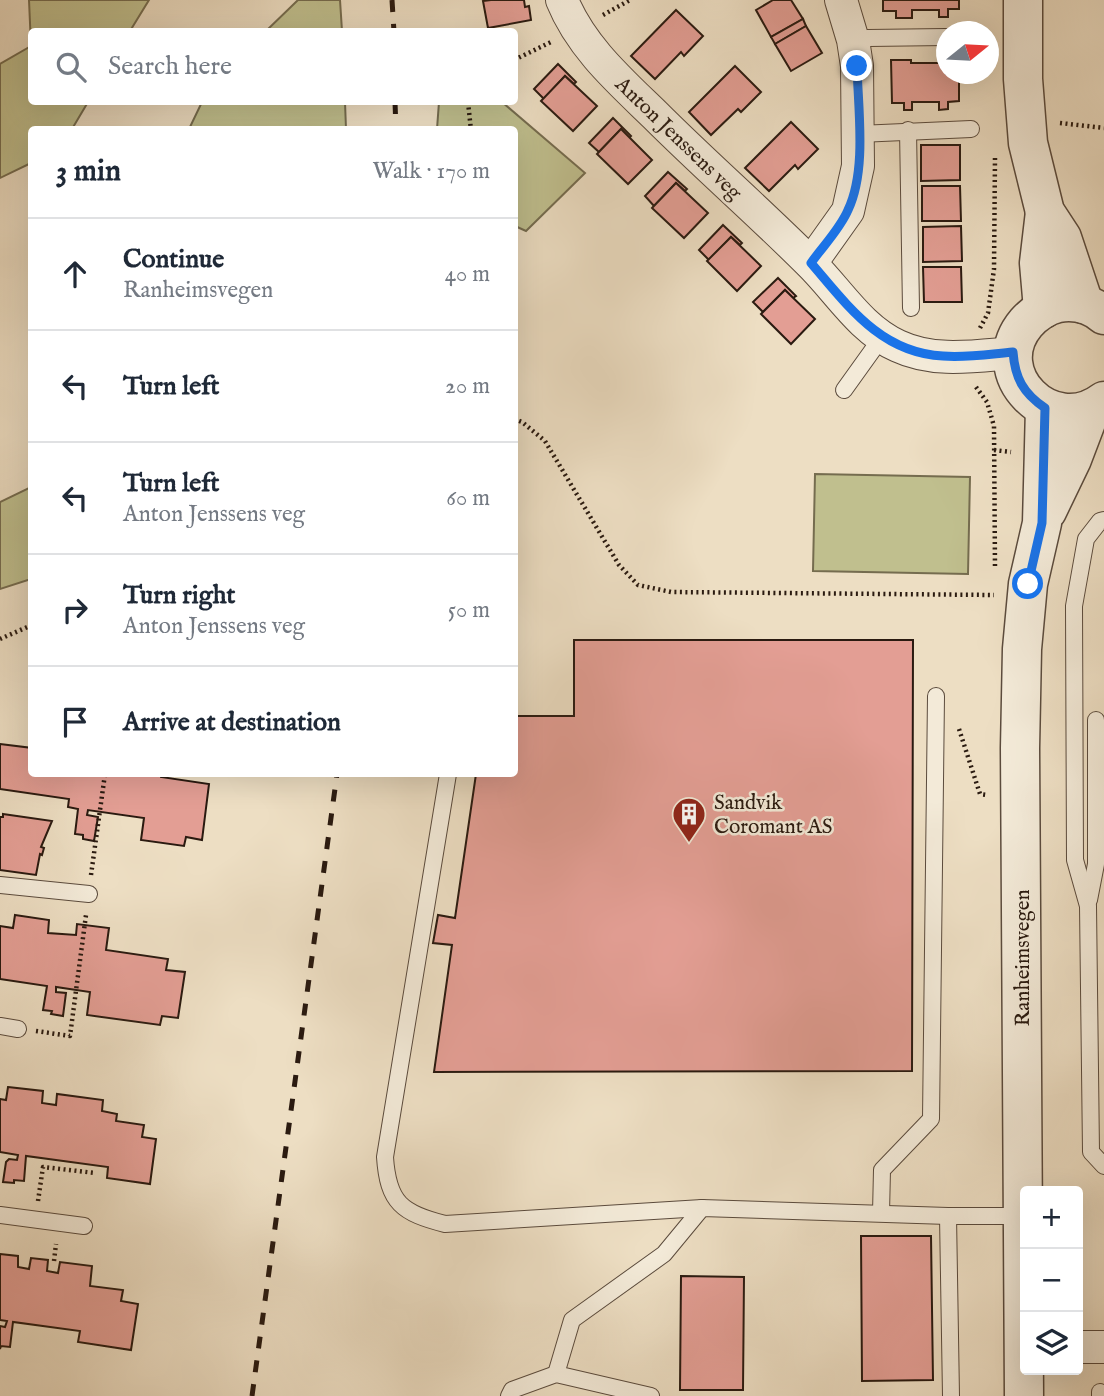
<!DOCTYPE html>
<meta charset="utf-8">
<style>
:root{--surface:#fff;--page:#f6f6f7;--text:#1f2937;--muted:#747a83;--line:#e0e1e3}
body{margin:0;font-family:"IM FELL English",serif;background:var(--page);color:var(--text)}
.controls{position:absolute;right:21px;bottom:21px;display:grid;overflow:hidden;border-radius:7px;box-shadow:0 7px 28px #0002}
.controls button{width:63px;height:63px;display:grid;place-items:center;padding:0;border:0;border-bottom:2px solid var(--line);background:var(--surface);color:var(--text);font:35px sans-serif}
.compass{position:absolute;left:936px;top:21px;width:63px;height:63px;border-radius:50%;background:var(--surface);box-shadow:0 7px 28px #0002;rotate:72deg}
.stop{position:absolute;width:21px;height:21px;margin:-16px;border:5px solid #1a73e8;border-radius:50%;background:#fff}
.stop.end{background:#1a73e8;border-color:#fff;box-shadow:0 2px 7px #0008}
.list{margin:0;padding:0;list-style:none}
h2{display:flex;justify-content:space-between;align-items:center;height:91px;margin:0;padding:0 28px;font-size:30px}
h2 small{font-size:23px;font-weight:400;color:var(--muted)}
.list li{display:grid;grid-template-columns:46px 1fr auto;gap:21px;align-items:center;box-sizing:border-box;height:112px;padding:0 28px;border-top:2px solid var(--line)}
.list b{display:block;font-size:26px;white-space:nowrap}
.list p{margin:0;font-size:23px;white-space:nowrap;color:var(--muted)}
.list em{font-size:23px;font-style:normal;color:var(--muted)}
.icon{flex:none;width:38px;height:38px;fill:none;stroke:currentColor;stroke-width:2;stroke-linecap:round;stroke-linejoin:round}
.map{position:relative;flex:none;width:1104px;height:1396px;overflow:hidden}
.search{position:absolute;background:var(--surface);box-shadow:0 7px 28px #0002;left:28px;top:28px;width:490px;height:77px;display:flex;align-items:center;gap:18px;box-sizing:border-box;padding:0 24px;border-radius:7px;color:var(--muted);font-size:26px}
.panel{position:absolute;background:var(--surface);box-shadow:0 7px 28px #0002;left:28px;top:126px;width:490px;height:651px;border-radius:7px}
.map>svg:first-child{display:block}
</style>
<div class="map">
<svg width="1104" height="1396" viewBox="0 0 1104 1396">
<rect width="100%" height="100%" fill="#eddec3"/>
<filter id="stains"><feTurbulence type="fractalNoise" baseFrequency=".00286" numOctaves="4"/><feColorMatrix values="0 0 0 0 .2 0 0 0 0 .09 0 0 0 0 .02 0 0 0 .5 -.17"/></filter>
<radialGradient id="worn" r=".72"><stop offset=".6" stop-color="#630" stop-opacity="0"/><stop offset="1" stop-color="#630" stop-opacity=".3"/></radialGradient>
<!-- green -->
<g fill="#c0bf8e" stroke="#756c4f" stroke-width="2">
<path d="M29,0H149L130,31L32,32V102H88L72,129L32,130L31,163L0,178V64L31,46Z"/>
<path d="M298,0H340L342,31H266Z"/>
<path d="M202,102H345L346,129H189Z"/>
<path d="M439,102H502L585,173L526,231L515,226L514,130L437,129Z"/>
<path d="M815,474L970,477L968,574L813,571Z"/>
<path d="M31,487V579L0,589V502Z"/>
</g>
<!-- building -->
<g fill="#e39e94" stroke="#2a1a10" stroke-width="2">
<path d="M491,0H524L525,7L529,6L531,20L488,28L483,1Z"/>
<path d="M773,0H791L803,19L771,37L756,10Z"/>
<path d="M883,0H959V9H948V17H939V10H912V18H896V11H883Z"/>
<path d="M676,10L703,36L684,56L681,52L655,79L631,56Z"/>
<path d="M803,19L806,26L775,44L771,37Z"/>
<path d="M806,26L822,53L791,71L775,44Z"/>
<path d="M946,59V74H959V101L948,102V109L939,110V102H912V110H904V103H892L891,60H911V63H939V60Z"/>
<path d="M558,64L576,82L574,84L565,76L544,99L534,89Z"/>
<path d="M735,66L761,92L741,112L738,109L711,135L689,112Z"/>
<path d="M565,76L597,106L573,131L541,101Z"/>
<path d="M613,118L631,136L629,138L621,129L599,152L589,143Z"/>
<path d="M791,122L818,149L798,169L795,165L769,191L745,168Z"/>
<path d="M621,129L652,160L628,184L597,154Z"/>
<path d="M921,145H960V180L921,181Z"/>
<path d="M668,172L687,189L685,191L676,183L654,206L645,196Z"/>
<path d="M676,183L708,213L684,238L652,208Z"/>
<path d="M922,186H960L961,221H922Z"/>
<path d="M723,225L742,243L740,245L731,237L709,260L699,250Z"/>
<path d="M961,226L962,261L923,262V227Z"/>
<path d="M731,237L761,266L737,291L707,261Z"/>
<path d="M923,267H961L962,302H924Z"/>
<path d="M778,278L796,296L793,298L785,290L763,312L753,302Z"/>
<path d="M785,290L815,319L791,344L761,314Z"/>
<path d="M574,640H913L912,1071L434,1072L452,945L433,943L438,915L455,918L476,774H514V716H574Z"/>
<path d="M0,744L32,748V774H161V777L209,784L202,840L186,837L184,846L141,840L144,818L88,810L87,815L98,817L94,841L83,839V835L75,834L78,809L68,807L69,799L0,789Z"/>
<path d="M3,814L52,821L41,847L44,848L42,855L40,854L36,875L0,870V817H3Z"/>
<path d="M15,915L49,920L48,933L76,935L77,924L109,928L106,950L168,959L166,970L185,972L178,1018L162,1016L160,1025L87,1015L90,992L56,987V992L66,993L63,1016L51,1014L52,1011L43,1010L47,986L0,979V926L13,928Z"/>
<path d="M8,1087L43,1091L42,1103L56,1105L57,1094L103,1100L102,1111L117,1114L116,1121L144,1125L142,1137L156,1139L150,1184L107,1178L108,1167L26,1156L24,1181L14,1180V1183L3,1182L6,1162L9,1159L17,1160L18,1155L0,1152V1099L6,1100Z"/>
<path d="M861,1236H931L933,1380L862,1381Z"/>
<path d="M0,1254L18,1256V1267L29,1269L31,1258L48,1260L47,1271L58,1273L60,1262L92,1266L90,1286L123,1290L121,1301L138,1304L131,1350L78,1342L80,1331L13,1322L10,1347L1,1346L0,1349V1326L5,1327L7,1321L0,1320Z"/>
<path d="M681,1276L744,1277L743,1390H680Z"/>
</g>
<g fill="none" stroke-linecap="round" stroke-linejoin="round">
<defs>
<g id="service">
<path d="M853,40L868,38L946,37"/>
<path d="M908,130L911,308"/>
<path d="M859,134L971,129"/>
<path d="M844,390L882,337"/>
<path d="M1104,520L1100,521L1086,539L1074,606L1075,860L1088,906L1091,1152L1104,1166"/>
<path d="M448,774L385,1157C388,1203 402,1213 445,1224L702,1208L948,1216H1022"/>
<path d="M0,885L89,894"/>
<path d="M1089,900L1096,864V720"/>
<path d="M0,1026L18,1029"/>
<path d="M881,1213L882,1170L931,1119L936,696"/>
<path d="M0,1215L84,1226"/>
<path d="M948,1216L951,1396"/>
<path d="M556,1374L572,1320L664,1254L702,1208"/>
<path d="M1100,1392V1396"/>
<path d="M509,1396L512,1390L556,1374L651,1396"/>
</g>
<g id="minor">
<path d="M562,0C581,47 620,81 655,115C705,165 759,212 809,262C838,290 860,329 898,346C934,363 975,356 1013,353"/>
<path d="M811,263L848,211L858,166L857,66L853,40L841,0"/>
<path d="M1078,1347H1104"/>
</g>
<g id="tertiary">
<path d="M1023,0V79L1028,143L1045,212L1062,238L1084,304"/>
<path d="M1043,309L1039,263L1045,212"/>
<path d="M1104,315C1091,304 1075,300 1058,303C1045,306 1035,313 1026,323C984,373 1051,441 1104,401"/>
<path d="M1047,511L1072,459L1091,409"/>
<path d="M1024,1396L1020,748L1022,649L1028,584L1042,523L1045,408"/>
</g>
</defs>
<!-- service casing -->
<use href="#service" stroke="#5b4b3d" stroke-width="18"/>
<!-- minor casing -->
<use href="#minor" stroke="#5b4b3d" stroke-width="34"/>
<!-- tertiary casing -->
<use href="#tertiary" stroke="#5b4b3d" stroke-width="41"/>
<!-- path -->
<g stroke="#2a1a10" stroke-width="4.5" stroke-dasharray="2 3.5" stroke-linecap="butt">
<path d="M603,15L630,0"/>
<path d="M514,60L551,42"/>
<path d="M468,102L471,130"/>
<path d="M1060,123L1104,128"/>
<path d="M980,328L988,313L994,269L995,157"/>
<path d="M514,366V370"/>
<path d="M976,387L987,402L994,426L995,569"/>
<path d="M514,419L522,422L545,441L619,565L638,585L671,592L994,595"/>
<path d="M994,450L1011,452"/>
<path d="M0,639L32,625"/>
<path d="M959,729L980,794L987,795"/>
<path d="M91,875L105,774"/>
<path d="M36,1031L70,1036L86,915"/>
<path d="M38,1201L43,1167L95,1173"/>
<path d="M54,1261L56,1244"/>
</g>
<!-- service -->
<use href="#service" stroke="#f3ead8" stroke-width="16"/>
<!-- minor -->
<use href="#minor" stroke="#f3ead8" stroke-width="32"/>
<!-- tertiary -->
<use href="#tertiary" stroke="#f3ead8" stroke-width="38"/>
<!-- rail -->
<g stroke="#2a1a10" stroke-width="5" stroke-dasharray="12 12" stroke-linecap="butt">
<path d="M392,0L394,32"/>
<path d="M395,102L396,130"/>
<path d="M252,1396L337,774"/>
</g>
</g>
<g fill="none" stroke-linecap="round" stroke-linejoin="round">
<!-- route -->
<path stroke="#1a73e8" stroke-width="9" d="M857,66C858,109 867,170 848,210C840,229 823,246 811,263C848,306 881,353 943,356C966,358 990,354 1013,352C1015,378 1023,393 1045,408L1042,523L1028,584"/>
</g>
<!-- icons -->
<defs>
<symbol id="building-pin" viewBox="-11 -11 22 30"><path d="M0 17L-7.5 6A9.5 9.5 0 1 1 7.5 6Z" fill="#8f2418" stroke="#f3ead8"/><path d="M-4-6H4V6H1V3H-1V6H-4ZM-2.5-4.3h1.7v1.8h-1.7ZM.8-4.3h1.7v1.8H.8ZM-2.5-1h1.7V.8h-1.7ZM.8-1h1.7V.8H.8Z" fill="#fff"/></symbol>
</defs>
<g fill-rule="evenodd">
<use href="#building-pin" x="670" y="795" width="38" height="52"/>
</g>
<g text-anchor="middle" stroke-width="5" stroke-linejoin="round" paint-order="stroke">
<!-- street labels -->
<g font-size="21" fill="#2a1a10" stroke="#f3ead8">
<text transform="translate(679 138) rotate(44)" y="7">Anton Jenssens veg</text>
<text transform="translate(1022 958) rotate(-90)" y="7">Ranheimsvegen</text>
</g>
<!-- poi labels -->
<g font-size="21" fill="#2a1a10" stroke="#f3ead8" text-anchor="start">
<text x="714" y="809">Sandvik<tspan x="714" dy="24">Coromant AS</tspan></text>
</g>
</g>
<rect width="100%" height="100%" filter="url(#stains)"/>
<rect width="100%" height="100%" fill="url(#worn)"/>
</svg>
<div class="controls">
<button>+</button>
<button>−</button>
<button><svg class="icon" aria-label="layers" viewBox="0 0 24 24"><path d="M12 4l9 5-9 5-9-5zM3 14l9 5 9-5"/></svg></button>
</div>
<svg class="compass" viewBox="-18 -18 36 36"><path d="M0-13l5 13h-10z" fill="#e53935"/><path d="M0 13l5-13h-10z" fill="#747a83"/></svg>
<div class="stop" style="left:1028px;top:584px"></div>
<div class="stop end" style="left:857px;top:66px"></div>
<div class="search"><svg class="icon" aria-label="search" viewBox="0 0 24 24"><circle cx="10" cy="10" r="6"/><path d="M15 15l6 6"/></svg>Search here</div>
<section class="panel">
<h2>3 min<small>Walk · 170 m</small></h2>
<ul class="list">
<li><svg class="icon" aria-label="ahead" viewBox="0 0 24 24"><path d="M12 20V5M6 11l6-6 6 6"/></svg><div><b>Continue</b><p>Ranheimsvegen</p></div><em>40 m</em></li>
<li><svg class="icon" aria-label="left" viewBox="0 0 24 24"><path d="M17 20v-9H6M10 6l-5 5 5 5"/></svg><div><b>Turn left</b></div><em>20 m</em></li>
<li><svg class="icon" aria-label="left" viewBox="0 0 24 24"><path d="M17 20v-9H6M10 6l-5 5 5 5"/></svg><div><b>Turn left</b><p>Anton Jenssens veg</p></div><em>60 m</em></li>
<li><svg class="icon" aria-label="right" viewBox="0 0 24 24"><path d="M7 20v-9h11M14 6l5 5-5 5"/></svg><div><b>Turn right</b><p>Anton Jenssens veg</p></div><em>50 m</em></li>
<li><svg class="icon" aria-label="arrive" viewBox="0 0 24 24"><path d="M6 21V4h12l-3 4 3 4H6"/></svg><div><b>Arrive at destination</b></div></li>
</ul>
</section>
</div>
